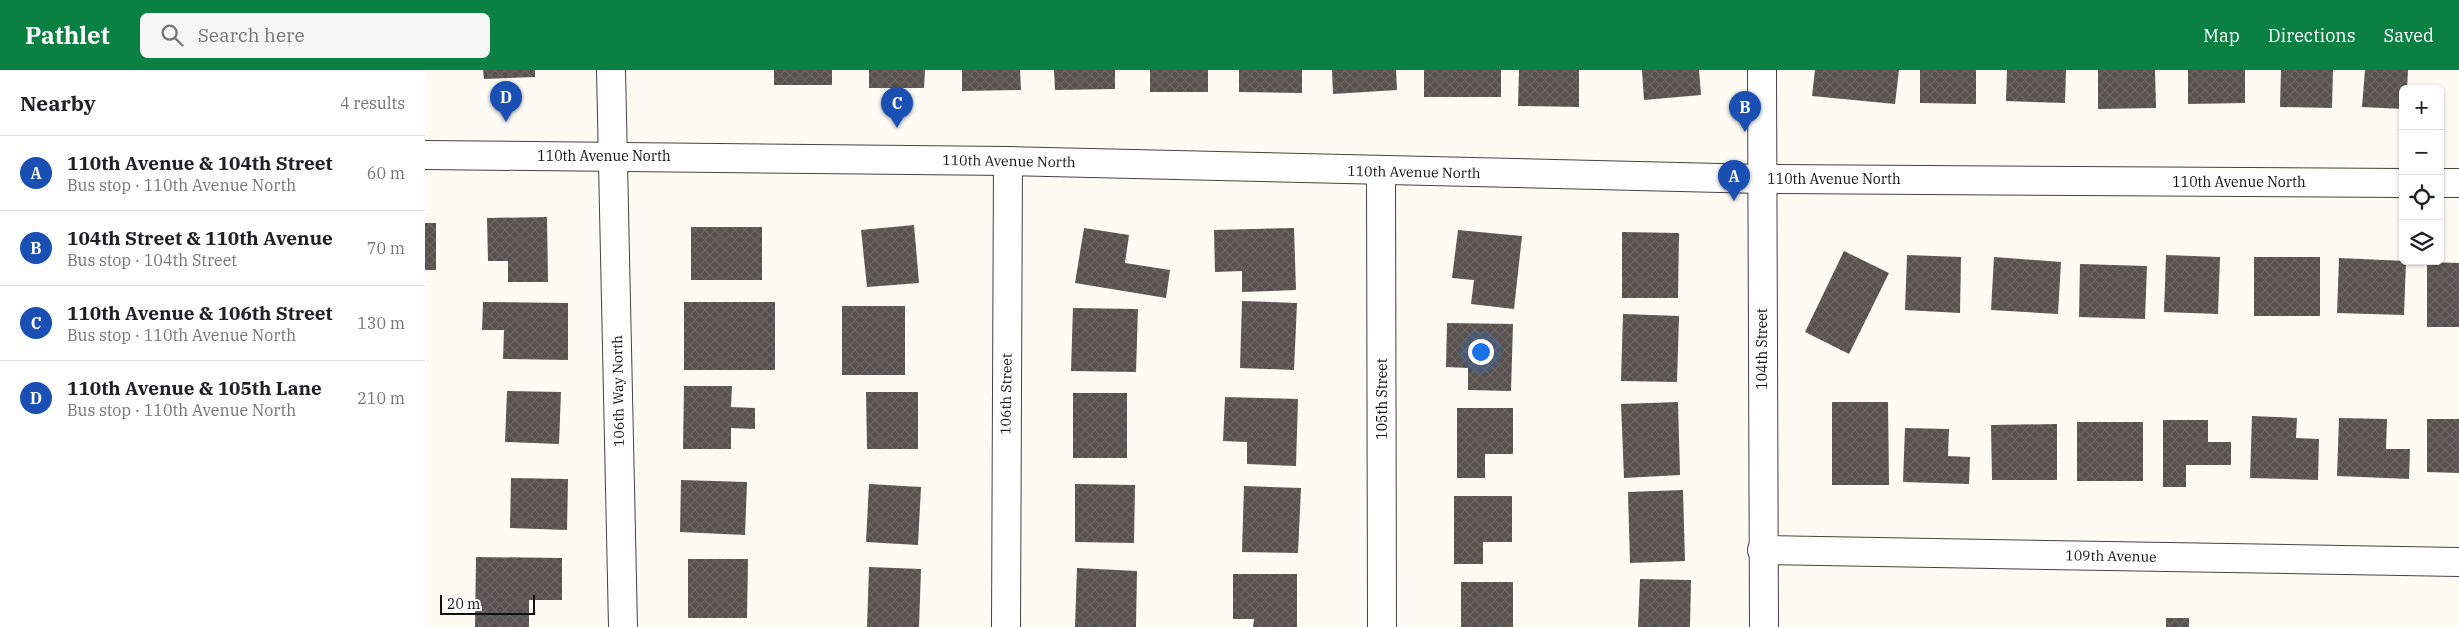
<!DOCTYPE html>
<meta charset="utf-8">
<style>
:root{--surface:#fff;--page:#f6f6f6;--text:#202124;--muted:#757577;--line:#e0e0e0;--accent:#0b8043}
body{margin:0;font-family:"IBM Plex Serif",serif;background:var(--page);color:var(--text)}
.controls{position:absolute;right:15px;top:15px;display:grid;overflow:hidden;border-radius:8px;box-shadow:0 1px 4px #0004}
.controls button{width:45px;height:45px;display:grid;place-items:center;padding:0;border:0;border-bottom:1px solid var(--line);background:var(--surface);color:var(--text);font:25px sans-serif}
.scale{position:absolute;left:15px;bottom:12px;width:95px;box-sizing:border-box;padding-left:5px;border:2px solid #101010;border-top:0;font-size:14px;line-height:18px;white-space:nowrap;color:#101010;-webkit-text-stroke:4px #fff;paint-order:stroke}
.you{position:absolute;left:1055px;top:281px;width:18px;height:18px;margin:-12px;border:4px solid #fff;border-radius:50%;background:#1a73e8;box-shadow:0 0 0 8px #1a73e833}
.badge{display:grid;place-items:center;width:32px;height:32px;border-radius:50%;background:var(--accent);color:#fff;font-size:16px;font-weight:700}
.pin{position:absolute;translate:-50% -41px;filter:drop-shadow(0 1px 2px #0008)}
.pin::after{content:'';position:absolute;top:26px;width:18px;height:15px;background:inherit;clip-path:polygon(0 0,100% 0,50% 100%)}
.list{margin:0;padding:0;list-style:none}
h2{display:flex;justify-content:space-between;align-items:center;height:65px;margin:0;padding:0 20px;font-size:21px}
h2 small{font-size:16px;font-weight:400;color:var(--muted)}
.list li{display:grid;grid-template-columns:32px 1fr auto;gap:15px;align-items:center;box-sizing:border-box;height:75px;padding:0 20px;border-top:1px solid var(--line)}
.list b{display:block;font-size:19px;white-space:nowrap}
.list p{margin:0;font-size:16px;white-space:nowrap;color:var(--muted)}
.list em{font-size:16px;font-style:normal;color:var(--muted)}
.icon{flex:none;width:28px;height:28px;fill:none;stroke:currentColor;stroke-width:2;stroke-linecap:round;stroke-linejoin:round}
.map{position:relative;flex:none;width:2034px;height:557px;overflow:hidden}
header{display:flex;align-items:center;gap:30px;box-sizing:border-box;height:70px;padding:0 25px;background:var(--accent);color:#fff}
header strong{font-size:24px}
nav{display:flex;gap:28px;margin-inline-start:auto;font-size:18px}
.search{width:350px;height:45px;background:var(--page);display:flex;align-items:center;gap:12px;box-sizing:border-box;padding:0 18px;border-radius:8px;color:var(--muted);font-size:19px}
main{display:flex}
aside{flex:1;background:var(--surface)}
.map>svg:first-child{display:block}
</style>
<header>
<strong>Pathlet</strong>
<div class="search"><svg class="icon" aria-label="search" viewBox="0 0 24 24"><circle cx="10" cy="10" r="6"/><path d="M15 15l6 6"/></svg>Search here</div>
<nav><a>Map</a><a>Directions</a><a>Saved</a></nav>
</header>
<main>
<aside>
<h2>Nearby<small>4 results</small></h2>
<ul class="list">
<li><span class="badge" style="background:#1a4fb4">A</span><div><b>110th Avenue &amp; 104th Street</b><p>Bus stop · 110th Avenue North</p></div><em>60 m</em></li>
<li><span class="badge" style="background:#1a4fb4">B</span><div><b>104th Street &amp; 110th Avenue</b><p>Bus stop · 104th Street</p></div><em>70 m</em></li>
<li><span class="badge" style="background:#1a4fb4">C</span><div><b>110th Avenue &amp; 106th Street</b><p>Bus stop · 110th Avenue North</p></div><em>130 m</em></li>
<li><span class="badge" style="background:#1a4fb4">D</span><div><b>110th Avenue &amp; 105th Lane</b><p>Bus stop · 110th Avenue North</p></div><em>210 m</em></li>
</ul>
</aside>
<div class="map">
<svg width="2034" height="557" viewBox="0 0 2034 557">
<defs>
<pattern id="building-cross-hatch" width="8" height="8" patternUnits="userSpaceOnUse" patternTransform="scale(1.25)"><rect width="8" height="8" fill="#58514e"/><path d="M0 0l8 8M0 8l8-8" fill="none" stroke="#6b6563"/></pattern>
</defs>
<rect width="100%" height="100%" fill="#fefbf5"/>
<!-- building -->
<g fill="url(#building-cross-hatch)">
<path d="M58,0H110V7L59,9Z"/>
<rect x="349" y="0" width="58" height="15"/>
<path d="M444,0H500L499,18H444Z"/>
<path d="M537,0H595L596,20L537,21Z"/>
<path d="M629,0H690V19L630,20Z"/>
<rect x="725" y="0" width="58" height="22"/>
<path d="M814,0H877V23L814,22Z"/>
<path d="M907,0H971L972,20L908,24Z"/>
<rect x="999" y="0" width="77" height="27"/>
<path d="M1094,0H1154V37L1093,36Z"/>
<path d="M1217,0H1274L1276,25L1219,30Z"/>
<path d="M1390,0H1474L1470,34L1387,26Z"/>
<path d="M1495,0H1551V34L1495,33Z"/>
<path d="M1582,0H1641L1640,33L1581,31Z"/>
<path d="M1673,0H1730L1731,38L1673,39Z"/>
<path d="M1763,0H1820V33L1763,34Z"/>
<path d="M1856,0H1908L1907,38L1855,37Z"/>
<path d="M1940,0H1983L1982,19H1978V39L1937,37Z"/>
<path d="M122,147L123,212H83V191H63L62,148Z"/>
<rect x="0" y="153" width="11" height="47"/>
<path d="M489,155L494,213L442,217L436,160Z"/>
<rect x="266" y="157" width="71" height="53"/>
<path d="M659,158L704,165L700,193L745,200L741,228L650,213Z"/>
<path d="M869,158L871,220L817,222V201L790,202L789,160Z"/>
<path d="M1033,160L1097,166L1089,239L1046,234L1049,210L1027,208Z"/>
<path d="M1197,162L1254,163L1253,228H1197Z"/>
<path d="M1419,181L1464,203L1424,284L1380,262Z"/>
<path d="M1482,185L1536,187L1535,243L1480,240Z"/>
<path d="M1741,185L1795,187L1793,244L1739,242Z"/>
<path d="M1569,187L1636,192L1633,244L1566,240Z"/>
<rect x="1829" y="187" width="66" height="59"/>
<path d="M1914,188L1981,191L1979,245L1912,243Z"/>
<path d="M2002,192L2034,193V257H2002Z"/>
<path d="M1655,194L1722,196L1720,249L1654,247Z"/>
<path d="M817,231L872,233L869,300L815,298Z"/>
<path d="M58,232L143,233V290L78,289L79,260H57Z"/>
<rect x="259" y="232" width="91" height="68"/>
<rect x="417" y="236" width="63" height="69"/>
<path d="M648,238L713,239L711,302L646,301Z"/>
<path d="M1198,244L1254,246L1252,312L1196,311Z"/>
<path d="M1022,253L1088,254L1086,321L1043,320V298L1021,297Z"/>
<path d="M259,316H307L306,337L330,338V359L306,358V379H258Z"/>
<path d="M82,321L136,322L134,374L80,372Z"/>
<path d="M441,322H493V379H442Z"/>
<rect x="648" y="323" width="54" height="65"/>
<path d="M800,327L873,329L871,396L822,394V372L798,371Z"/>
<path d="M1253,332L1255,405L1199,408L1196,334Z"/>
<path d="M1407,332H1463L1464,415H1407Z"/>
<path d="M1032,338H1088V384H1060V408H1032Z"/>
<path d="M1827,346L1872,348L1871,368L1894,369L1893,410L1825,408Z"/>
<path d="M1914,348L1962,349L1961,379H1985L1984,409L1912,406Z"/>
<path d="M2002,349H2034V403L2002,402Z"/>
<path d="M1738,350H1783V372H1806V395H1761V417H1738Z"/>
<rect x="1652" y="352" width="66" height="59"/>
<path d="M1632,354V410H1567L1566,355Z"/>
<path d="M1480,358L1524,359L1523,386L1545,387L1544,414L1478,412Z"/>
<path d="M86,408L143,409L142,460L85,458Z"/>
<path d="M256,410L322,412L320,465L255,462Z"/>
<path d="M444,414L496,417L493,475L441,472Z"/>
<path d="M650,414L710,415L709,473L650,472Z"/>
<path d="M819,416L876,418L873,483L817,482Z"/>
<path d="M1258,420L1260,491L1205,493L1203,422Z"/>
<path d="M1029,426H1087V472H1058V494H1029Z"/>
<path d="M51,487L137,488V530H104V557H50Z"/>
<path d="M263,489H323L322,548H263Z"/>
<path d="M444,497L496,499L494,557H442Z"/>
<path d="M652,498L712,501L711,557H650Z"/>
<path d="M808,504H872V557H828L829,549H808Z"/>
<path d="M1215,509L1266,510L1265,557H1213Z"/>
<rect x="1036" y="512" width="52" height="45"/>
<rect x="1741" y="548" width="23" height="9"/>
</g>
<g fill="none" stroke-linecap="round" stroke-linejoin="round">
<defs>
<g id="minor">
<path d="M186,0L198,557"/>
<path d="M1337,0L1339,557"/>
<path d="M0,85L583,91L1337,109L1978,113"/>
<path d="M956,101L957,557"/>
<path d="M2015,113H2034"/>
<path d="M1337,480L2034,492"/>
<path d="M581,557L583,91"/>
</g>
</defs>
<!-- minor casing -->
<use href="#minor" stroke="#434343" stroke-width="30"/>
<!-- minor -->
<use href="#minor" stroke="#fff" stroke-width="28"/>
</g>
<g text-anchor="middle" stroke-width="5" stroke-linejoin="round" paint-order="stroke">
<!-- street labels -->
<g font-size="14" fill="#101010" stroke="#fff">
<text x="179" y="91">110th Avenue North</text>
<text transform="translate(584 91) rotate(1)" y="5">110th Avenue North</text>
<text transform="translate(989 102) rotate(1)" y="5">110th Avenue North</text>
<text x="1409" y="114">110th Avenue North</text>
<text x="1814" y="117">110th Avenue North</text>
<text transform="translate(1337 279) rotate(-90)" y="5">104th Street</text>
<text transform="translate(193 321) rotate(-91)" y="5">106th Way North</text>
<text transform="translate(581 324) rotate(-89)" y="5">106th Street</text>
<text transform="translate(957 329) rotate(-90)" y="5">105th Street</text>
<text transform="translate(1686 486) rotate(1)" y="5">109th Avenue</text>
</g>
</g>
</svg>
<div class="controls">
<button>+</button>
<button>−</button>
<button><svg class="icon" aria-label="locate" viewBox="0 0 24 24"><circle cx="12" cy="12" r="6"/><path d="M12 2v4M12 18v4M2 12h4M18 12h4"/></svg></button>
<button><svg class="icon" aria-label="layers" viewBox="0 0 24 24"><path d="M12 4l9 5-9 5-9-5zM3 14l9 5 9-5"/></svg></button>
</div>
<div class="scale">20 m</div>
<div class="you"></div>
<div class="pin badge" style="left:1309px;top:131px;background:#1a4fb4">A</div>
<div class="pin badge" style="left:1320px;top:62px;background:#1a4fb4">B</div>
<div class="pin badge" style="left:472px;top:58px;background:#1a4fb4">C</div>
<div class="pin badge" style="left:81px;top:52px;background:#1a4fb4">D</div>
</div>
</main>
